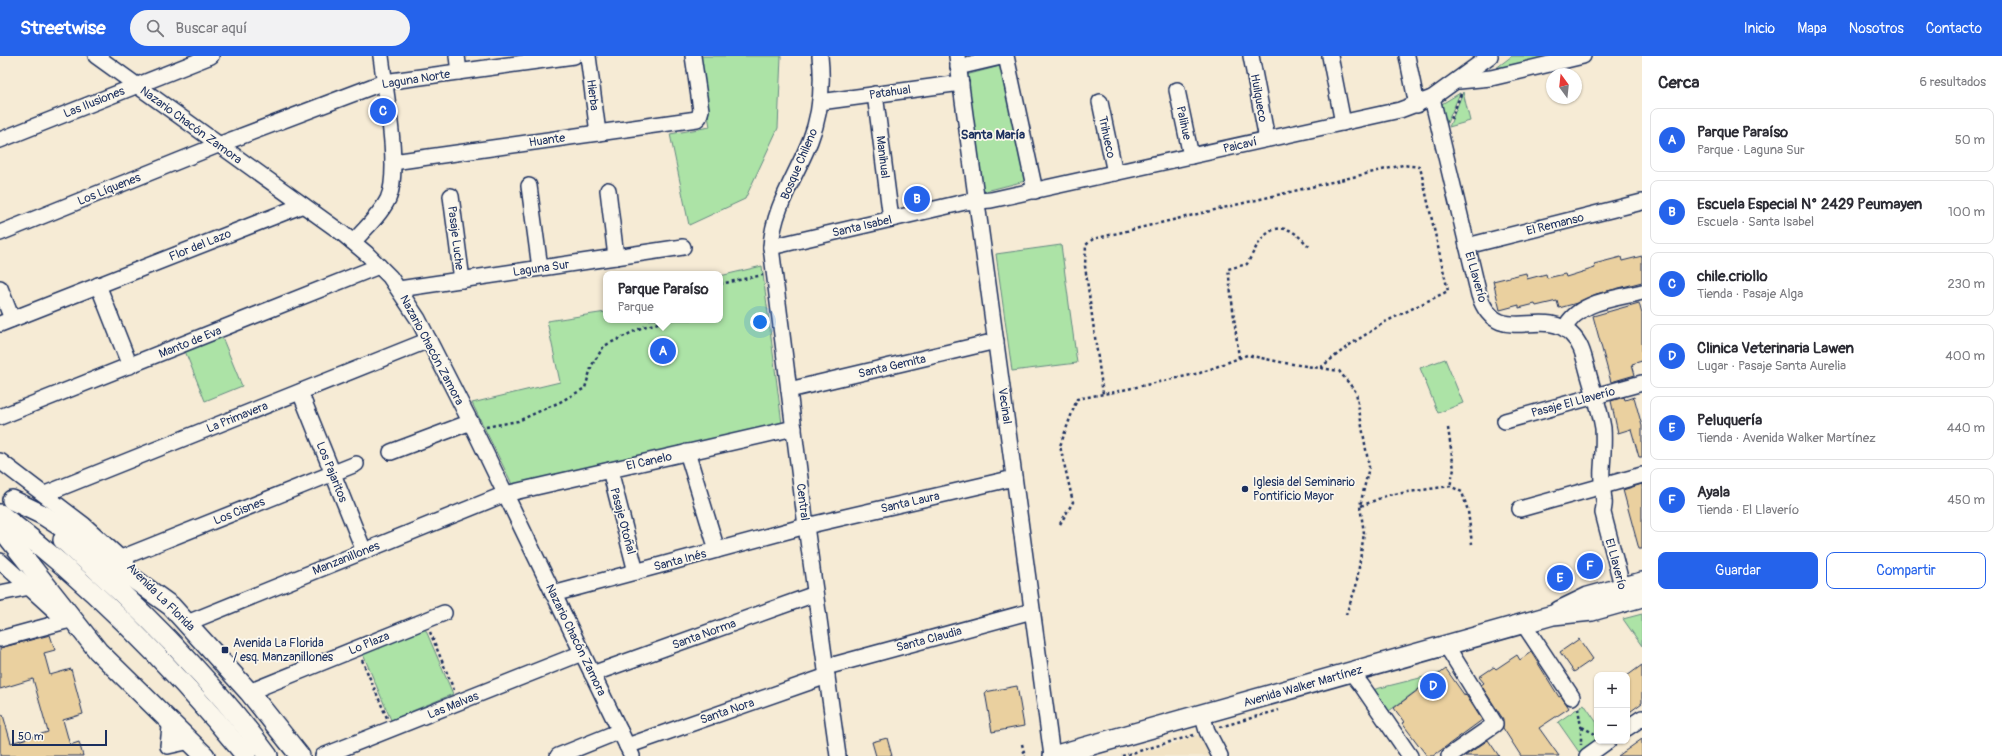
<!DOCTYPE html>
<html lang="es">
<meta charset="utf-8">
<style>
:root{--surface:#fff;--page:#f2f2f3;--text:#2b2b33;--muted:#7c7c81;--line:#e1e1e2;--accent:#2563eb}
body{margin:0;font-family:Pangolin,sans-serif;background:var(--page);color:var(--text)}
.controls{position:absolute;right:12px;bottom:12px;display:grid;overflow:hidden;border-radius:8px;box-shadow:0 1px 3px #0004}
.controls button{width:36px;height:36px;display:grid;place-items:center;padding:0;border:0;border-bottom:1px solid var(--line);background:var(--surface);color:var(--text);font:20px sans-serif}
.compass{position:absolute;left:1546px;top:12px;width:36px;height:36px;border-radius:50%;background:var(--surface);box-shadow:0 1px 3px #0004;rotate:345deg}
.scale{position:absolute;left:12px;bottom:10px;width:95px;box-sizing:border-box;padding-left:4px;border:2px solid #1b2f5e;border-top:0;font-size:11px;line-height:14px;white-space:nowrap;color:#1b2f5e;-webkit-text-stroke:3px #fbf7ec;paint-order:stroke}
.you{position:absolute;left:760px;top:266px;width:14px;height:14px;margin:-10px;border:3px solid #fff;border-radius:50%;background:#1a73e8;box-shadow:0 0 0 6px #1a73e833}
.badge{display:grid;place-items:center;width:26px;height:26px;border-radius:50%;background:var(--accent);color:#fff;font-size:13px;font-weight:700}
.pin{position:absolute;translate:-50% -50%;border:2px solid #fff;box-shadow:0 1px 4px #0006}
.popup{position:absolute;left:603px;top:215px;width:120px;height:52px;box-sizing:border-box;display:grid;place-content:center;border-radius:8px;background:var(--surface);filter:drop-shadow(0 1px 3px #0005);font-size:13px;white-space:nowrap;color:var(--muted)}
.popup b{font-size:15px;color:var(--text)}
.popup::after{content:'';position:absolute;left:50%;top:100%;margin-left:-8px;border:8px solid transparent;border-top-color:var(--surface)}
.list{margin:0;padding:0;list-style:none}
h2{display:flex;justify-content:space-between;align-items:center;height:52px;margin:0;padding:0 16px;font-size:17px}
h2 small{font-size:13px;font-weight:400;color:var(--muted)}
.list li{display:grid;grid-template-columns:26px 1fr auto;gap:12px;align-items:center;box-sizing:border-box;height:64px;margin:0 8px 8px;padding:0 8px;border:1px solid var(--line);border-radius:8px}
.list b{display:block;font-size:15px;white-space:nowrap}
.list p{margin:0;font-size:13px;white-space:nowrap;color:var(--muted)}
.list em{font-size:13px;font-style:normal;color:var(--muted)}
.actions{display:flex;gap:8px;padding:12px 16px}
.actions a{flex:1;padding:9px 0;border:1px solid var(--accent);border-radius:8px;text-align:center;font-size:14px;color:var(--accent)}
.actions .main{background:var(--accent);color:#fff}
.icon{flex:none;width:22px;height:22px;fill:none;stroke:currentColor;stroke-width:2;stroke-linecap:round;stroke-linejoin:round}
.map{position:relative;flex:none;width:1642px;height:700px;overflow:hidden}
header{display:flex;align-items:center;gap:24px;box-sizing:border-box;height:56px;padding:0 20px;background:var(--accent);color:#fff}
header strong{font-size:19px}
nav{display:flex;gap:22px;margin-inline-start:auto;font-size:14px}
.search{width:280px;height:36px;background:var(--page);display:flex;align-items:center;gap:10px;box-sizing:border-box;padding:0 14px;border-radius:22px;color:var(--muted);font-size:15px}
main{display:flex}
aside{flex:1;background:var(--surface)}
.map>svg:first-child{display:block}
</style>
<header>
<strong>Streetwise</strong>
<div class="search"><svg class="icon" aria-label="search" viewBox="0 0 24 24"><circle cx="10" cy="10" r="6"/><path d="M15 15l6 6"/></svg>Buscar aquí</div>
<nav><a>Inicio</a><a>Mapa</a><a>Nosotros</a><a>Contacto</a></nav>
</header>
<main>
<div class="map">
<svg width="1642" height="700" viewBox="0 0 1642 700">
<rect width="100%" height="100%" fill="#f6ebd5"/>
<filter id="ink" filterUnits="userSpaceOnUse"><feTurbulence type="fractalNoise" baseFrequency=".025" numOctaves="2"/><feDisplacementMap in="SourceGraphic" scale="8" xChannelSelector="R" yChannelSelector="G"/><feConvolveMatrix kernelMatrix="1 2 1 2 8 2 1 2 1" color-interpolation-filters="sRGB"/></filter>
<g filter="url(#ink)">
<!-- built -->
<path fill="#f2e3c5" d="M1200,679L1210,700H1129L1169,689Z"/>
<!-- green -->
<g fill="#ace3a6" stroke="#648982">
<path d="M698,0H781L778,72L745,143L689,169L670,78L710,71Z"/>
<path d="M1512,0H1556L1491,16Z"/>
<path d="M1004,9L1029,124L982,136L966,19Z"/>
<path d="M1463,36L1470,65L1449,71Z"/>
<path d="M1460,37L1445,72L1440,49Z"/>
<path d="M1061,189L1077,307L1012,315L996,198Z"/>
<path d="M762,210L782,368L513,430L472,347L560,326L547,265L606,256V264H720V220Z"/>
<path d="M222,281L242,330L205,345L185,295Z"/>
<path d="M1445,303L1463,347L1438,357L1420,312Z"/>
<path d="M1642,558V590L1623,563Z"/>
<path d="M424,570L453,638L391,664L362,596Z"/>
<path d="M1440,617L1389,655L1372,634Z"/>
<path d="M1584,648L1597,667V684L1579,696L1558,666Z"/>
</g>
<!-- building -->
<g fill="#ead09f" stroke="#1b2f5e">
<path d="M1642,200V226L1596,238L1577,247L1559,252L1557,245L1536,250L1535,248L1519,252V249L1500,254L1493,225L1526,217L1527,223L1546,218L1547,222L1565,218L1566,221L1595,212L1594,208L1621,201L1622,205Z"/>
<path d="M1639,247L1642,258V305L1632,308L1635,319L1611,326L1593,260Z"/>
<path d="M1624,341L1625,344L1634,341L1642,370V401H1639L1631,373L1618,377L1611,345Z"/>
<path d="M1642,428V493H1639L1623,434Z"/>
<path d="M50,579L55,594L44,597L50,619L71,613L83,658L63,664L70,689L79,686L83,700H0V659H3L11,687L48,676L33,623L0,633V592Z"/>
<path d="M1579,583L1593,603L1574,616L1560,596Z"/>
<path d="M1531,596L1559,641L1561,640L1569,652L1539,672L1559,700H1521L1503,672V663L1481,629L1484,627L1479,621L1494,611L1496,613L1517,599L1520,604Z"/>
<path d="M1642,609V647L1627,658V620Z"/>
<path d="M1446,613L1465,640L1466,639L1482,664L1433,700H1427L1402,667L1404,666L1394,652Z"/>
<path d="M1017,630L1024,670L992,676L985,636Z"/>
<path d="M887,682L892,700H876L872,686Z"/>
<path d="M1642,683V700H1618Z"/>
<path d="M1488,684L1499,700H1465Z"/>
</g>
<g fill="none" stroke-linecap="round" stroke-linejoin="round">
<defs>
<g id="minor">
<path d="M96,0L342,177L367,198L390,221L418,263L474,373L632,700"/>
<path d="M457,0L459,16"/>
<path d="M588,0L598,77"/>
<path d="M820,0C823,29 821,58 810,85C796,120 773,152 771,191L806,470L838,700"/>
<path d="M957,0L1052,700"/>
<path d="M1006,0L1035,135"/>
<path d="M1251,0L1267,83"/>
<path d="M1330,0L1343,67"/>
<path d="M1407,0L1417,49"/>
<path d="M958,11L1005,0"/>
<path d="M1459,25L1491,22L1583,0"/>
<path d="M1177,34L1191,100"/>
<path d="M875,38L891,163"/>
<path d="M1432,42L1479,239C1497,294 1543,249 1571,278C1582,288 1584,302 1588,316C1593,335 1600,353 1603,372C1604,386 1603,398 1602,412C1601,423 1603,434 1604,445C1605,449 1603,453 1603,457L1625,541"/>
<path d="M820,46L961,27"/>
<path d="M1100,46L1115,117"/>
<path d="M0,84L211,0"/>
<path d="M393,106L697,63L699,61L701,54L693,0"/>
<path d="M529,130L540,212"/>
<path d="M608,134L616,201"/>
<path d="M451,140L462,224"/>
<path d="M0,177L218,89L384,26L574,0"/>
<path d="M353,186C365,173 380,159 388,143C401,115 385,34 381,0"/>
<path d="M1467,190L1642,146"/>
<path d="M771,191L965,146L991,144L1400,54L1432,42L1490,0"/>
<path d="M98,229L130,310"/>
<path d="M0,232L12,263"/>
<path d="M399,233L683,191"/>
<path d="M0,268L303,149"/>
<path d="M1565,272C1578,245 1615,243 1642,236"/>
<path d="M789,334L996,285"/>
<path d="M300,336L364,495"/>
<path d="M0,361L379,210"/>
<path d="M1505,365L1642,327"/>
<path d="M391,396L471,366"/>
<path d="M687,396L717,494"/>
<path d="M0,405L84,469L127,508"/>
<path d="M610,414L636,516"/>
<path d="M45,438L429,284"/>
<path d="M1520,453L1642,419"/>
<path d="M121,502L356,408"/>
<path d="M0,505L66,565"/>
<path d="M0,537L30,531"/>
<path d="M553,538L806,470L1014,422"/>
<path d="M187,567L505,438L794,372"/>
<path d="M1523,567L1572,641"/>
<path d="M0,583L66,565"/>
<path d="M1446,589L1495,668L1449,700"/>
<path d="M826,611L1032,555"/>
<path d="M1351,616L1362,630L1410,700"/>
<path d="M592,618L815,538"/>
<path d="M249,636L444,557"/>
<path d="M1202,658L1207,675L1220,700"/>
<path d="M168,662L170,671L168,690L186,686L192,687"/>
<path d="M1627,672L1642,662"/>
<path d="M627,690L827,620"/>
<path d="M323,700L582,597"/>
<path d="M558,700L620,675"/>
<path d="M1587,700L1608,685"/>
</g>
<g id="major">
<path d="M12,444L43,459L63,472L171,550L249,636L300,700"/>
<path d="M0,458C92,528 173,611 246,700"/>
<path d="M0,471L98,595L205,700"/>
<path d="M63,484C138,549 209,620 268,700"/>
<path d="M1559,555L1588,541L1642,526"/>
<path d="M1053,700L1553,559L1592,555L1642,541"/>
</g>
</defs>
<!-- minor casing -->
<use href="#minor" stroke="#1b2f5e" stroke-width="18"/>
<!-- major casing -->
<use href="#major" stroke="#1b2f5e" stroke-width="22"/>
<!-- path -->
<g stroke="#1b2f5e" stroke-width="2.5" stroke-dasharray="3 3" stroke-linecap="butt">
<path d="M1451,63L1461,38"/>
<path d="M720,228L763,219"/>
<path d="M1239,302L1228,213L1247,208C1256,192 1266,166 1289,174C1297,177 1305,187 1311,192"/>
<path d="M1321,312L1339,315L1356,336L1369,411L1360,450L1364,477L1356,531L1345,561"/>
<path d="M486,371L518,365L560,346L585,332L592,309L604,290L643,271L670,264"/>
<path d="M1448,372L1454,413L1450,430"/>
<path d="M1361,450L1388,439L1450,430L1462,436L1468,455L1472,488"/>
<path d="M1060,468L1073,446L1060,390L1077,343L1114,336L1200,317L1247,299L1285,307L1320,312L1348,290L1385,266L1448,235L1420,111L1403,109L1093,183L1086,189L1085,210L1103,338"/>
<path d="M430,576L454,634"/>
<path d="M362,604L387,662"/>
<path d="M1578,652L1581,671V689"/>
<path d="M1220,671L1279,654"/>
<path d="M1582,671L1595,678"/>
<path d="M1022,688L1025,700"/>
<path d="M1122,700L1194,679"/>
</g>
<!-- minor -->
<use href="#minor" stroke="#fbf7ec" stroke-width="15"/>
<!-- major -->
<use href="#major" stroke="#fbf7ec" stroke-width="19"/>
</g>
</g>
<!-- markers -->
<g fill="#1b2f5e" stroke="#fbf7ec" stroke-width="1.5">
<circle cx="1245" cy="433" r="4"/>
<rect x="221" y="590" width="8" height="8" rx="2"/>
</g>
<g text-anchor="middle" stroke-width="3.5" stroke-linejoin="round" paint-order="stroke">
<!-- street labels -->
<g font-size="12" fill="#1b2f5e" stroke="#fbf7ec">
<text transform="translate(416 23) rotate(-9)" y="4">Laguna Norte</text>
<text transform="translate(890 36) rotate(-8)" y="4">Patahual</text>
<text transform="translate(593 39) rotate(83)" y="4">Hierba</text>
<text transform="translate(1259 42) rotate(80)" y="4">Huilqueco</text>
<text transform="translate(94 46) rotate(-22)" y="4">Las Ilusiones</text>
<text transform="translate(1184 67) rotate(78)" y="4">Palihue</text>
<text transform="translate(191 69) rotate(36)" y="4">Nazario Chacón Zamora</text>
<text transform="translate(1107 81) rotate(78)" y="4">Trihueco</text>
<text transform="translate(547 84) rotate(-8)" y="4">Huante</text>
<text transform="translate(1240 89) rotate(-13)" y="4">Paicaví</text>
<text transform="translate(883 101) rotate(83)" y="4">Manihual</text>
<text transform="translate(799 108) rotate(-67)" y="4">Bosque Chileno</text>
<text transform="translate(109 133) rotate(-22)" y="4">Los Líquenes</text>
<text transform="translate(1555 168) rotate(-14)" y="4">El Remanso</text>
<text transform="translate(862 170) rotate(-13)" y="4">Santa Isabel</text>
<text transform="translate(456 182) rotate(83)" y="4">Pasaje Luche</text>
<text transform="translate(200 189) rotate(-22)" y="4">Flor del Lazo</text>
<text transform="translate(541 212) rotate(-8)" y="4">Laguna Sur</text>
<text transform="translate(1476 221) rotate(74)" y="4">El Llaverío</text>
<text transform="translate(190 286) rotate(-22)" y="4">Manto de Eva</text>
<text transform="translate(432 294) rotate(62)" y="4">Nazario Chacón Zamora</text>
<text transform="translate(892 310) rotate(-13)" y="4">Santa Gemita</text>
<text transform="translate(1573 346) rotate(-15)" y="4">Pasaje El Llaverío</text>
<text transform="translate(1005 350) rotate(82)" y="4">Vecinal</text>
<text transform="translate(237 361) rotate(-22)" y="4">La Primavera</text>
<text transform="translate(649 405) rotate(-13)" y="4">El Canelo</text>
<text transform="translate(332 416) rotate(68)" y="4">Los Pajaritos</text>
<text transform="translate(803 446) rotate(83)" y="4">Central</text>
<text transform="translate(910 446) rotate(-13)" y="4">Santa Laura</text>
<text transform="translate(239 455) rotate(-22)" y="4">Los Cisnes</text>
<text transform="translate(623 465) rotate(75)" y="4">Pasaje Otoñal</text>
<text transform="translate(346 502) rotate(-22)" y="4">Manzanillones</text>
<text transform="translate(680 504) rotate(-15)" y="4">Santa Inés</text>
<text transform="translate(1616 508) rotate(75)" y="4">El Llaverío</text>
<text transform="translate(161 541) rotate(45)" y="4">Avenida La Florida</text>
<text transform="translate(704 578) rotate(-20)" y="4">Santa Norma</text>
<text transform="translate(929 583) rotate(-15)" y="4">Santa Claudia</text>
<text transform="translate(576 584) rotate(64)" y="4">Nazario Chacón Zamora</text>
<text transform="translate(369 587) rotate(-22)" y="4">Lo Plaza</text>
<text transform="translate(1303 630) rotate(-16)" y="4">Avenida Walker Martínez</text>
<text transform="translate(453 649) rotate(-22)" y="4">Las Malvas</text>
<text transform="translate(727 655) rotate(-19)" y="4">Santa Nora</text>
</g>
<!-- poi labels -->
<g font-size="12" fill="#1b2f5e" stroke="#fbf7ec" text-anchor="start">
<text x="1253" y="430">Iglesia del Seminario<tspan x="1253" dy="14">Pontificio Mayor</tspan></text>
<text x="233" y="591">Avenida La Florida<tspan x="233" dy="14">/ esq. Manzanillones</tspan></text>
</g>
<!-- neighbourhood labels -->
<g font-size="13" font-weight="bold" fill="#1b2f5e" stroke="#fbf7ec">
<text x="993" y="83">Santa María</text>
</g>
</g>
</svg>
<div class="controls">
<button>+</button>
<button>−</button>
</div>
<svg class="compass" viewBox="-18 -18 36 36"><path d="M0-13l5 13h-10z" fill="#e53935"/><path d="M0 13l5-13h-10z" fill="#7c7c81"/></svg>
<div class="scale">50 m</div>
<div class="you"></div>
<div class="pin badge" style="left:663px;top:295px">A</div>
<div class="popup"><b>Parque Paraíso</b>Parque</div>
<div class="pin badge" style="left:917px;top:143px">B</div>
<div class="pin badge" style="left:383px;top:55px">C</div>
<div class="pin badge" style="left:1433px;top:630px">D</div>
<div class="pin badge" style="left:1560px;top:522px">E</div>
<div class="pin badge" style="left:1590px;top:510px">F</div>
</div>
<aside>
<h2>Cerca<small>6 resultados</small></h2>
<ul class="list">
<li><span class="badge">A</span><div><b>Parque Paraíso</b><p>Parque · Laguna Sur</p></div><em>50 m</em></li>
<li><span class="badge">B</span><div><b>Escuela Especial N° 2429 Peumayen</b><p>Escuela · Santa Isabel</p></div><em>100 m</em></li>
<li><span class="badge">C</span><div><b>chile.criollo</b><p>Tienda · Pasaje Alga</p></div><em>230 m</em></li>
<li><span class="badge">D</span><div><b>Clinica Veterinaria Lawen</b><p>Lugar · Pasaje Santa Aurelia</p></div><em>400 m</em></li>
<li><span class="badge">E</span><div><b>Peluquería</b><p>Tienda · Avenida Walker Martínez</p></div><em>440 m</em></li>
<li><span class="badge">F</span><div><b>Ayala</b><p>Tienda · El Llaverío</p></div><em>450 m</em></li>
</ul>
<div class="actions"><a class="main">Guardar</a><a>Compartir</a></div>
</aside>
</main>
